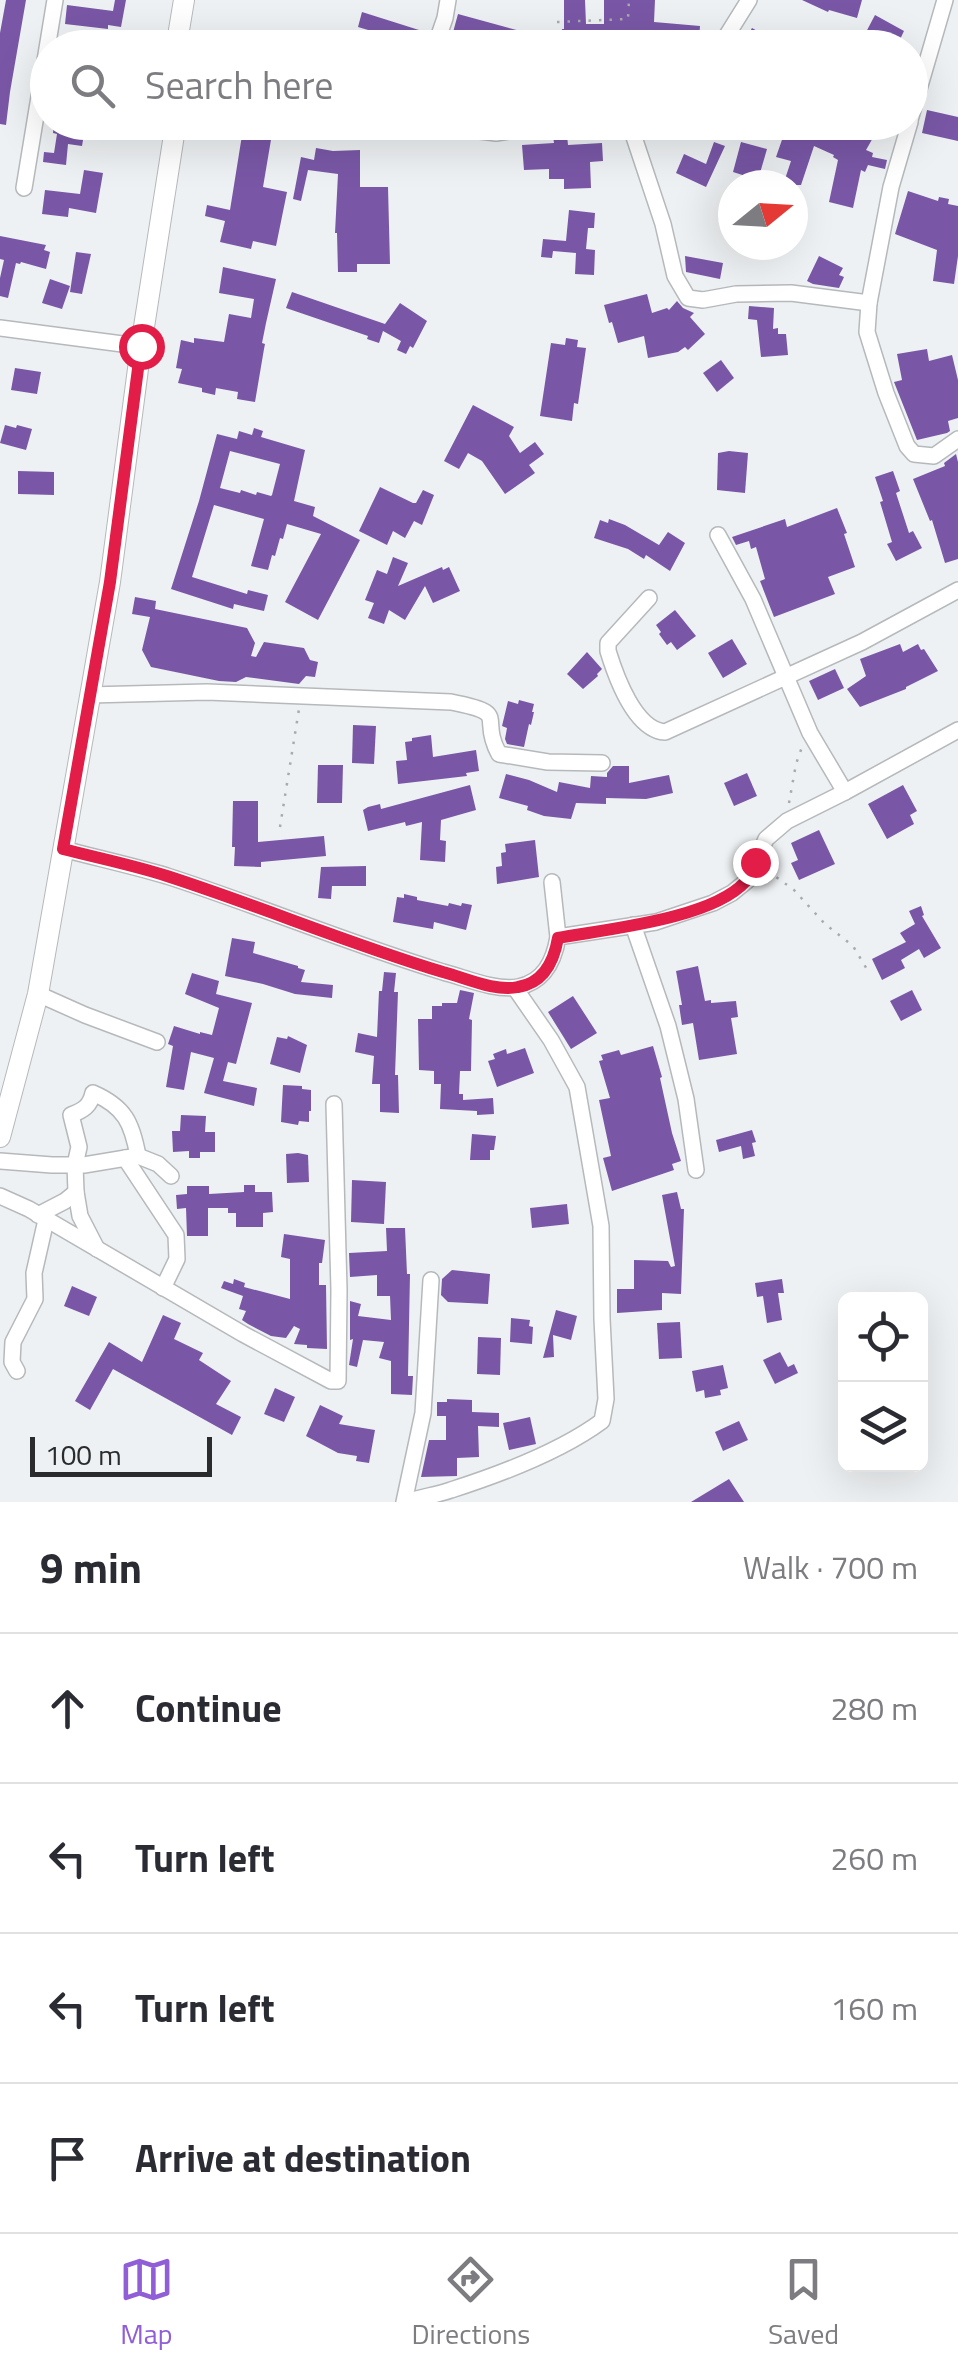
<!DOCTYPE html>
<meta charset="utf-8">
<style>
:root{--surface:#fff;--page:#f2f2f3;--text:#2b2b33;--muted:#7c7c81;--line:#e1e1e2;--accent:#905ed7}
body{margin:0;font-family:"Titillium Web",sans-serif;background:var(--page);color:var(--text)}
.controls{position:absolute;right:30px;bottom:30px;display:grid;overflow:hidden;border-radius:15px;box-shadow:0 10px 40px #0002}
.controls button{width:90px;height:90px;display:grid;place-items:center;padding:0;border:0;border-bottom:2px solid var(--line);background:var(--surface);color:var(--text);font:50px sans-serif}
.compass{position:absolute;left:718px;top:170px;width:90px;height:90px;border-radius:50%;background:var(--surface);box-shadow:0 10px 40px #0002;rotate:72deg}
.scale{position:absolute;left:30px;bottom:25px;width:182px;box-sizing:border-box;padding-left:10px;border:5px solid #2a2b2c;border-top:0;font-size:28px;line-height:35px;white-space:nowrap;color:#2a2b2c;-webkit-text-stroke:8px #eef1f3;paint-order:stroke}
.stop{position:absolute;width:30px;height:30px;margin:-22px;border:8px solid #e11d48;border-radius:50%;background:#fff}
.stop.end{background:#e11d48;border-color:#fff;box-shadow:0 2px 10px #0008}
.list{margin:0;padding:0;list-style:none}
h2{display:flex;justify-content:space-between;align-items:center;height:130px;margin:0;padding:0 40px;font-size:42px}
h2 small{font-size:32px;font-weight:400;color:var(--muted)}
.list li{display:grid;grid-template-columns:65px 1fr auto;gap:30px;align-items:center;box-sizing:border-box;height:150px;padding:0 40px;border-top:2px solid var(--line)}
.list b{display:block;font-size:38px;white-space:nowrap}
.list em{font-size:32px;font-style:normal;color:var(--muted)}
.icon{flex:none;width:55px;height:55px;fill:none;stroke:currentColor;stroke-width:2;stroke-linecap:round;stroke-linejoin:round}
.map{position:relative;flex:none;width:958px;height:1502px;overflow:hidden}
.search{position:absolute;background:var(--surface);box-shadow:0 10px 40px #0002;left:30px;right:30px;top:30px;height:110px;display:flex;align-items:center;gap:25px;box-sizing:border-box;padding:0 35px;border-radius:55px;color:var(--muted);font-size:38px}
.sheet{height:730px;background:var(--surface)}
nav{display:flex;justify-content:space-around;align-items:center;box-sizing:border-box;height:140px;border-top:2px solid var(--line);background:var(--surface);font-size:28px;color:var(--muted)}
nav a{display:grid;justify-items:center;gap:5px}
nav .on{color:var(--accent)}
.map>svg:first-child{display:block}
</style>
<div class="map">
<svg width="958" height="1502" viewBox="0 0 958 1502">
<rect width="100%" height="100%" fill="#eef1f3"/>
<!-- building -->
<g fill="#7957a6" fill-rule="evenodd">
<path d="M6,0H26L10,92L6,125L0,124V33Z"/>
<path d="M115,0H126L121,27L108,25V29L65,24L67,5L113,11Z"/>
<path d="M564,0H585L586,24H604V0H655L654,22L700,26L699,41L666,38L665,48H615V43H591V48H561L562,29H564Z"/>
<path d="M802,0H862L857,18L829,10L828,12Z"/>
<path d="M362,12L419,30L416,39L412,43L358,27Z"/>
<path d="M458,14L524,32L520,48H493L452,36Z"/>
<path d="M875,15L904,31L896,48H885L864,36Z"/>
<path d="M752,28L780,44L787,31L818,48H749L753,41L747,37Z"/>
<path d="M927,110L958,117V141L922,133Z"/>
<path d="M54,122H86L82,146L68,144L66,165L43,162L44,152L54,153L57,134L53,133Z"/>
<path d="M247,122H274L263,187L287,192L276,246L253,241L251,249L220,242L225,221L205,216L207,205L230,210L243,129H246Z"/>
<path d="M792,122L805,128L808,122H882L866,150L873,153L872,157L887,160L885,169L868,165L865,172L861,170L853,208L829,202L838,160L833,157L834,155L814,146L801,185H783L791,161L776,157L784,134L789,131Z"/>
<path d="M567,135L568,145L602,143L603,161L590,162L591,188L564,189V179H549V169L524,170L522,145L554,143L553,136Z"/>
<path d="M714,142L725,146L706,187L676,173L684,154L706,164Z"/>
<path d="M741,142L767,149L758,180L733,172Z"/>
<path d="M316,148L333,151L360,150V187H388L390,264H357V272H338L337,233H335L338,174L308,170L301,201L293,199L301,157L314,160Z"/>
<path d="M84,170L103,173L96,213L69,208L68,217L42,214L45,190L80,194Z"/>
<path d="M908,191L938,201L939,197L949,199L948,204L958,206V256L954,284L933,281L937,250L895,234Z"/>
<path d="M569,210L595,213L594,228H588L586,249L595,250L594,275L575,274L576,253L553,251L552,258L541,257L543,239L566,241Z"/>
<path d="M0,236L46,245L44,250L50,252L46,269L21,262L20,264L16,263L8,298L0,296V278L4,260L0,259Z"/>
<path d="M76,252L91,254L82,294L70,292Z"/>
<path d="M685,256L723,263L720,279L686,272Z"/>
<path d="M819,256L843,268L839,275L844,277L839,288L813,284L807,281Z"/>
<path d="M223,267L276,279L266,323L262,343L265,344L264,349L255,402L237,399L238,392L216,388L215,395L202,392V388L178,383L182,369L176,368L181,340L194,343V338L224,342L229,314L251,318L254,299L219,293Z"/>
<path d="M50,279L70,286L62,309L42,303Z"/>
<path d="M292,292L385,324L400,303L427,321L413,348L410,346L406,354L397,350L401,341L383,331L379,343L367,339L368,336L286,308Z"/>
<path d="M647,294L652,313L667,308L669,310L677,301L683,308L694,313L690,317L705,334L688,350L685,347L678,352L648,358L644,336L618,343L612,322L609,323L604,305Z"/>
<path d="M749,306L774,308L773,329L778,328V334H786L788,355L761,357L757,320L748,319Z"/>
<path d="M566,338L578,340L577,347L586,348L578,404L574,403L572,421L540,416L551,343L565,345Z"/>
<path d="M927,349L929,361L952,355L958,380V418L948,421L950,431L947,433L917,440L894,382L902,380L897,354Z"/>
<path d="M721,360L734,378L717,392L703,373Z"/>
<path d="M15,368L41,372L37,394L11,390Z"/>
<path d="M473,405L514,427L509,436L520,453L535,442L544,454L529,465L535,473L505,494L482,461L468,453L459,469L444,461Z"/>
<path d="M5,425L16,428L17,425L32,429L26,450L0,443Z"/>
<path d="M254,428L263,431L261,437L305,450L294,501L315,507L313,516L360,540L318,620L285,602L321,534L287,524L283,539L280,538L275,556L272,555L268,570L251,566L264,519L214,505L192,577L247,594L248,590L268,595L264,611L234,604L233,609L171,589L199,501L217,434L237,439L239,431L252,435ZM230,451L280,464L272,495L271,496L257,492L256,495L241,490L240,493L220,488Z"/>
<path d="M729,451L748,453L745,493L717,490L718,453Z"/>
<path d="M956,454L958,462V559L945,563L932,520L930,521L913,479L945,466L944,463Z"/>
<path d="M18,471L54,472V495L18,494Z"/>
<path d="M893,471L900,491L896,493L909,533L913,531L922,548L896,561L887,544L892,542L880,502L883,501L875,477Z"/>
<path d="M380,487L413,503H416L423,490L434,495L422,525L414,521L405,538L393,531L387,545L359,531Z"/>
<path d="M837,508L847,533L844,534L855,567L828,577L835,594L774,617L760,581L765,579L756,547L751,549L749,541L736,545L732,537L785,519L787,527Z"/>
<path d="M609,519L625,525L659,545L668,532L685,543L670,571L646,555L644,559L628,549L594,538L600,520L608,523Z"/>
<path d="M393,557L408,563L398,586L442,567L443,570L449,567L460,591L433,603L425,586L405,620L389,610L384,624L368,618L374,603L365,600L377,570L387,574Z"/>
<path d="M135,597L156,601L155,609L247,628L255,643L251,656L256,657L264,642L304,648L310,660L318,662L315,677L306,676L299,684L246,677L236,682L219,681L151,667L142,650L150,617L132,614Z"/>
<path d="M675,610L696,636L677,650L671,642L667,645L659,634L661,632L656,625Z"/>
<path d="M732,639L747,664L723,678L708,653Z"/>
<path d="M900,644L903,652L918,644L921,650L924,649L938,671L906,687V689L860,707L847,689L866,676L860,659Z"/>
<path d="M587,652L602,669L597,674L598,676L583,689L567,674Z"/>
<path d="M835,669L844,688L818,700L809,681Z"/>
<path d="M519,700L534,704L532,712H534L531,725L529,724L524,747L507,744L505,739L507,728L502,726L508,701L518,704Z"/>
<path d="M353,725L376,726L374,764L352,763Z"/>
<path d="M431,735L433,757L476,750L479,771L466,773L467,776L398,784L396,761L407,760L405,742L412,741V738Z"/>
<path d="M318,765H343L342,803H317Z"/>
<path d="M613,766H629V783L669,775L673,793L646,799L606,798V804L576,803L571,819L544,816L527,810L528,806L499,798L506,774L529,780L557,792L559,782L590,788L591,776L607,777V773Z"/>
<path d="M747,773L757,796L734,806L724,783Z"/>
<path d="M470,785L476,810L441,820L440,840L446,841L445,862L420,860L422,822L406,826L405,822L368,831L363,810L368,807L380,804L381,809Z"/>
<path d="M903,785L917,811L910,815L914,824L887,839L868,804Z"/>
<path d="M233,801H258V842L324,836L326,856L261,862V867L234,866L235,847H232Z"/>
<path d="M819,830L835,864L799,880L791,863L798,860L791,843Z"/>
<path d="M535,840L539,877L497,884L496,867L502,866L501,853L506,852L505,844Z"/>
<path d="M366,866V886H332L331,899L318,898L321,867Z"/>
<path d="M404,894L417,897V900L448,906L449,903L461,906L462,903L472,905L466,930L434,922L433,929L393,922L397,897L404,898Z"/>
<path d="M921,906L924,915L922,916L941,948L924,958L919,949L901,960L905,968L882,980L872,959L906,942L900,933L915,924L909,911Z"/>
<path d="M232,938L255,942L253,953L298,966V968L305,970L301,982L333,985L332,998L295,994L263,984L225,976Z"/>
<path d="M698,966L705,1001L711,1000V1003L736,1001L738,1017L731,1018L737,1054L699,1060L693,1023L682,1025L679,1005H682L676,971Z"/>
<path d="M384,972L396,973L394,992H398L395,1075H398L399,1113L380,1112V1084H372L374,1056L355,1052L358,1033L377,1037L379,991H382Z"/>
<path d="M192,973L219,981L216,994L252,1003L236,1064L228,1062L223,1081L257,1088L254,1106L204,1093L214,1058L191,1052L184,1090L166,1087L173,1046L168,1044L174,1026L200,1034V1032L212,1035L219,1008L185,994Z"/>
<path d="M460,990L474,993L469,1019L472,1020L471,1071H460L459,1094H463V1100L493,1098L494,1114L477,1115V1111L440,1109L441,1084H434V1071L419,1070L418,1019H432V1006H442V1003H457Z"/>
<path d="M912,990L922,1010L901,1021L890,1001Z"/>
<path d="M573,996L597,1033L571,1049L548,1012Z"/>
<path d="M288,1036L307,1045L300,1073L270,1064L277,1037L287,1039Z"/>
<path d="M653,1046L662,1077L660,1078L672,1133L681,1161L672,1164L674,1170L612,1191L603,1158L611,1156L599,1100L610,1098L599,1061L603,1060L601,1055L619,1050L621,1055Z"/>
<path d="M525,1048L534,1073L497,1087L488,1061L495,1059L493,1054L506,1049L507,1054Z"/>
<path d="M283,1085L302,1086V1089L311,1090V1111H309V1122L299,1121L298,1125L281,1122Z"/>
<path d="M181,1115L206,1116L205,1132H215V1152H200V1158H189V1151L173,1152L172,1131H180Z"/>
<path d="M752,1130L756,1142L752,1143L755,1156L743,1159L741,1146L719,1152L716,1140Z"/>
<path d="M472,1134L496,1136L494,1150H490V1160H470Z"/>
<path d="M298,1153L308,1155L309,1182L287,1183L286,1154Z"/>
<path d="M352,1180L386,1182L384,1224L351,1222Z"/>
<path d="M244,1185H255V1192H272L273,1212L263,1213V1227H236V1213H228V1208H208V1236H187L186,1208L177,1209L176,1195L187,1194V1186H209V1194L244,1192Z"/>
<path d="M677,1192L681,1209H684L681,1294L662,1293V1310L617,1313V1289H634V1260L668,1261L671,1267L675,1266L662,1195Z"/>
<path d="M567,1204L569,1224L532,1228L530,1208Z"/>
<path d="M386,1228H405L407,1274H410L408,1376H413L412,1395L391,1394V1361L379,1358L384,1342L363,1340L357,1367L349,1365L353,1339L350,1340V1301L361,1304L358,1316L391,1320L390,1296H377V1275L350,1277L349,1253L387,1251Z"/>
<path d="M284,1234L325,1240L322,1263H319V1285H326L327,1349L307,1348V1345L294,1344L300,1329L294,1326L286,1338L271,1336L248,1324L242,1320L246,1311L239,1309L243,1296L221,1288L224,1281L233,1284L234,1279L245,1283L244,1287L290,1299V1259L281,1257Z"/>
<path d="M452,1270L490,1274L488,1304L448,1302L441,1295L442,1279Z"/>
<path d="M782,1279L784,1293H778L782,1320L767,1323L763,1296L757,1297L755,1283Z"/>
<path d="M72,1286L97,1297L89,1316L64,1306Z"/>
<path d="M556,1310L577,1316L571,1340L553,1335L554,1357L543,1358Z"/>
<path d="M163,1315L181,1323L174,1339L203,1353L199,1360L231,1381L216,1404L241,1417L232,1435L113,1369L90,1410L75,1401L109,1342L142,1362Z"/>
<path d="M511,1318L530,1320L529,1326L533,1327L532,1344L510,1342Z"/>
<path d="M680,1322L682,1358L659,1359L657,1323Z"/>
<path d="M478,1337L501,1338L500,1375L477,1374Z"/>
<path d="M780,1352L788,1367L794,1364L798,1373L775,1384L763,1360Z"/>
<path d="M723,1365L728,1388L720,1390L721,1395L705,1398L704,1390L696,1392L692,1371Z"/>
<path d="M275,1388L295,1397L284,1422L264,1414Z"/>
<path d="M447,1399L472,1400V1412L499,1413V1427L478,1426L479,1457L457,1458V1476L421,1477L429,1440H446V1416H437V1402H447Z"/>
<path d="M320,1405L343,1416L339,1424L375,1430L369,1463L356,1461L357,1456L338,1453L306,1436Z"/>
<path d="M530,1417L536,1444L509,1450L503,1423Z"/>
<path d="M739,1421L748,1440L723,1451L715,1432Z"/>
<path d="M729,1479L744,1502H691Z"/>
</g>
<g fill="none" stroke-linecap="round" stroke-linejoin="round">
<defs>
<g id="minor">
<path d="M422,48L437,41L445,18L448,0"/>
<path d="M719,48L749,0"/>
<path d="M910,120L945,0"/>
<path d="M409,122L496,133L568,122"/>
<path d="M629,122L663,224L675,276L688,298L703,300L736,294L791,293L869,303"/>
<path d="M778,122L781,123"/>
<path d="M910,122L891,187L869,303L867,332L886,393L907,446L914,454L934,456L958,439"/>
<path d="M24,188L55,0"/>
<path d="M0,328L130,345"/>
<path d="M718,535L753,599L810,733L845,792"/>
<path d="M649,598L608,643V651C616,677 635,730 665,732L862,642L958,590"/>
<path d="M89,695L207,692L451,702C512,714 478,716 499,754L548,762L602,763"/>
<path d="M63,849C97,858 133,866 167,876C260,906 350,944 443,972C466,978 495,991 518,987C544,982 554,961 558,937L656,922L713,903L732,893L748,880L766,839L787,821L845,792L958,730"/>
<path d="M552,882L558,937"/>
<path d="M633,925L668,1026L686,1099L696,1170"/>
<path d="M38,994L85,1015L157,1042"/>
<path d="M125,1158L176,1235L177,1259L163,1288"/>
<path d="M0,1161L52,1165H84L138,1156L158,1164L171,1176"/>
<path d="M0,1196L29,1209L243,1334L331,1381H338L339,1290L334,1104"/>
<path d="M38,1215L65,1201L76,1192"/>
<path d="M97,1249L80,1216L76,1192L75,1165L79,1147L71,1115C84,1110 90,1106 93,1093C125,1107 132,1123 138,1156"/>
<path d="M17,1371L12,1362L13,1342L35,1299L34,1273L46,1220"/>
<path d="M404,1502L423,1413L431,1280"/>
<path d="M406,1502C421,1497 437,1495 451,1490C501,1474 560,1452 602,1421L606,1399L602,1319L601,1226L577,1087L551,1040L515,988"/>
</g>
<g id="major">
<path d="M176,48L184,0"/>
<path d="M0,1137L38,994L110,582L141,346L176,122"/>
</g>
</defs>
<!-- minor casing -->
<use href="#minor" stroke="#b6b9bb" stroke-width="18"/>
<!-- major casing -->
<use href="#major" stroke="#b6b9bb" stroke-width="22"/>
<!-- path -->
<g stroke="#a8aaac" stroke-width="2.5" stroke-dasharray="2.5 8" stroke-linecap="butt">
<path d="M557,22L628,19L629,0"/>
<path d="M789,803L796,764L802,747"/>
<path d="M280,827L299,709"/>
<path d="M768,871L794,890L825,924L853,946L868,971"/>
</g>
<!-- minor -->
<use href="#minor" stroke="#fff" stroke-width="15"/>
<!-- major -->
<use href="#major" stroke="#fff" stroke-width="20"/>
</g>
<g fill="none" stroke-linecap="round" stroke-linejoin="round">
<!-- route -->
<path stroke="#e11d48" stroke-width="12" d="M141,346L110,582L63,849C98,858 133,865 167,876C260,906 350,944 443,972C466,978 495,992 518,987C544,983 554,961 558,938C607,929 711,919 745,882C750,877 752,869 755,862"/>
</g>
</svg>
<div class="controls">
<button><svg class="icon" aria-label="locate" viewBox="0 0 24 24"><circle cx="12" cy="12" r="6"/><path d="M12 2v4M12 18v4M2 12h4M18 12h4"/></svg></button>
<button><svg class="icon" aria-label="layers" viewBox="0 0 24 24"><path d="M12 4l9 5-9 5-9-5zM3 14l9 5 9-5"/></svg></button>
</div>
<svg class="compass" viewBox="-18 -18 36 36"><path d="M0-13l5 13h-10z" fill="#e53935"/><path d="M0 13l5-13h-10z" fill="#7c7c81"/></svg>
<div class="scale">100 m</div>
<div class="stop" style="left:141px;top:346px"></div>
<div class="stop end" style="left:755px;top:862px"></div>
<div class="search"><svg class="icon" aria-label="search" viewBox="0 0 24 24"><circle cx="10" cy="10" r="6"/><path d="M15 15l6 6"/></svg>Search here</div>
</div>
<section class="sheet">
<h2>9 min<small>Walk · 700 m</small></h2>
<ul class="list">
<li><svg class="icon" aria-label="ahead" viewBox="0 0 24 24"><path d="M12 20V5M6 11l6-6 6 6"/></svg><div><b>Continue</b></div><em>280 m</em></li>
<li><svg class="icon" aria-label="left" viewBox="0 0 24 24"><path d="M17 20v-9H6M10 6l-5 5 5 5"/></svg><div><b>Turn left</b></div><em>260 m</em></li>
<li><svg class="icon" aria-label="left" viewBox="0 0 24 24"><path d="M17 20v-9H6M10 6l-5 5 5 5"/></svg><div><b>Turn left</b></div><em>160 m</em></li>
<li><svg class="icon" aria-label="arrive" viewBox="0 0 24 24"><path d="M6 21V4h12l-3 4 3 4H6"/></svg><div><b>Arrive at destination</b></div></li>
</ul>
</section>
<nav>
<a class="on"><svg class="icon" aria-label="map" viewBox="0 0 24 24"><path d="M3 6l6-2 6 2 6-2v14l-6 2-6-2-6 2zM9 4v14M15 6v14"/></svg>Map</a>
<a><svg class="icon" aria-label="directions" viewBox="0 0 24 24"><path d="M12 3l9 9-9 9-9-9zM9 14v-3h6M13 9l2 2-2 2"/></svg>Directions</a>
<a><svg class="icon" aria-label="saved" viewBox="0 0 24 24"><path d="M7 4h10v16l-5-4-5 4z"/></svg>Saved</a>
</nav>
